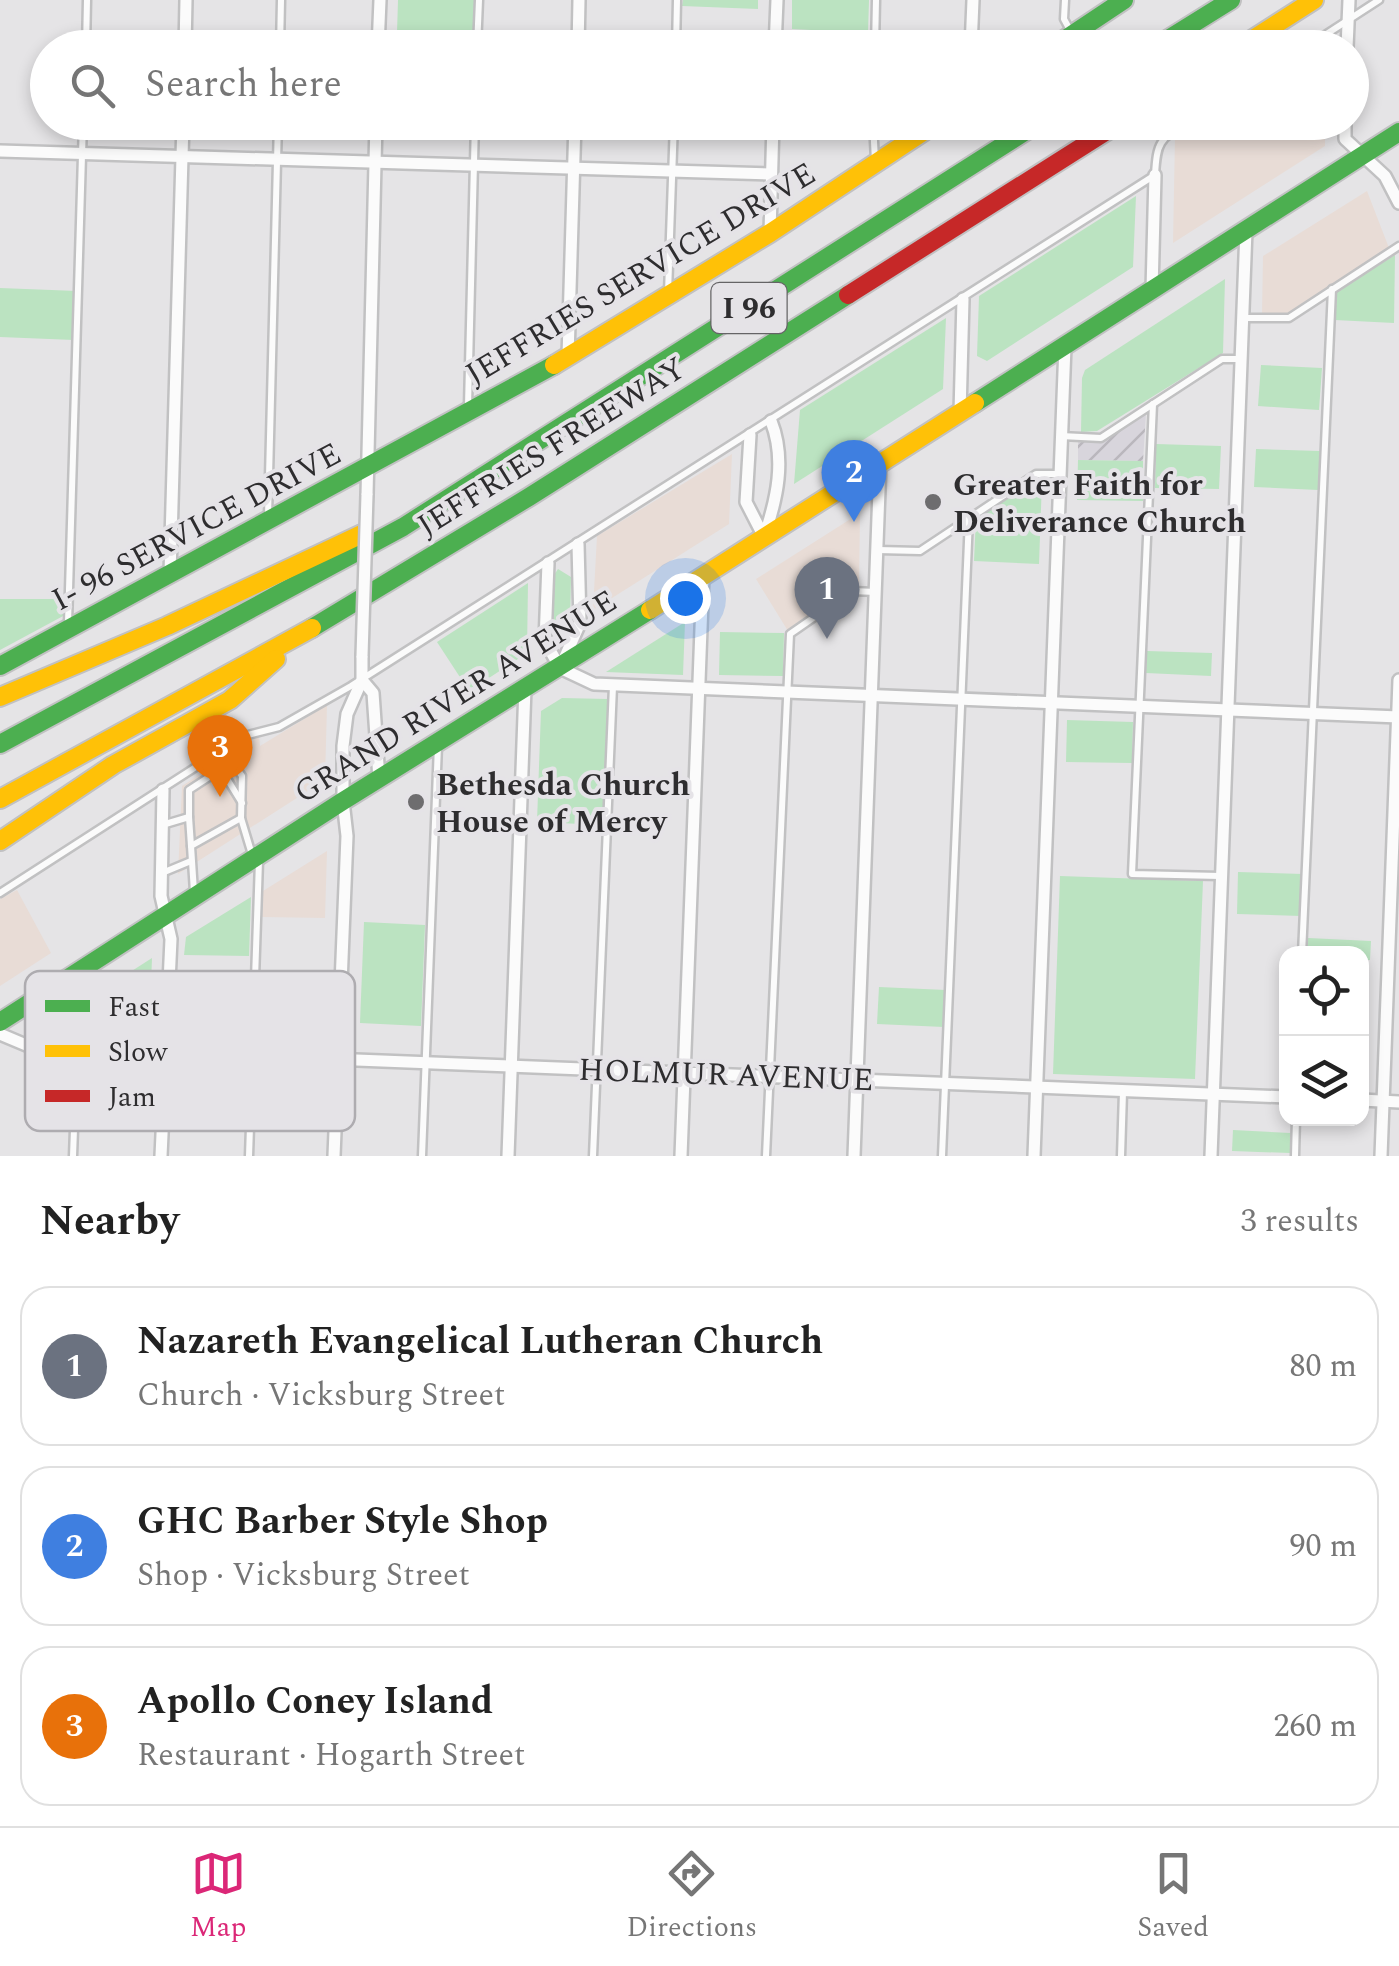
<!DOCTYPE html>
<meta charset="utf-8">
<style>
:root{--surface:#fff;--page:#f2f2f2;--text:#222;--muted:#767676;--line:#e0e0e0;--accent:#db2777}
body{margin:0;font-family:Spectral,serif;background:var(--page);color:var(--text)}
.controls{position:absolute;right:30px;bottom:30px;display:grid;overflow:hidden;border-radius:20px;box-shadow:0 5px 15px #0003}
.controls button{width:90px;height:90px;display:grid;place-items:center;padding:0;border:0;border-bottom:2px solid var(--line);background:var(--surface);color:var(--text);font:50px sans-serif}
.you{position:absolute;left:685px;top:598px;width:35px;height:35px;margin:-25px;border:8px solid #fff;border-radius:50%;background:#1a73e8;box-shadow:0 0 0 15px #1a73e833}
.badge{display:grid;place-items:center;width:65px;height:65px;border-radius:50%;background:var(--accent);color:#fff;font-size:32px;font-weight:700}
.pin{position:absolute;translate:-50% -82px;filter:drop-shadow(0 2px 5px #0008)}
.pin::after{content:'';position:absolute;top:52px;width:35px;height:30px;background:inherit;clip-path:polygon(0 0,100% 0,50% 100%)}
.list{margin:0;padding:0;list-style:none}
h2{display:flex;justify-content:space-between;align-items:center;height:130px;margin:0;padding:0 40px;font-size:42px}
h2 small{font-size:32px;font-weight:400;color:var(--muted)}
.list li{display:grid;grid-template-columns:65px 1fr auto;gap:30px;align-items:center;box-sizing:border-box;height:160px;margin:0 20px 20px;padding:0 20px;border:2px solid var(--line);border-radius:30px}
.list b{display:block;font-size:38px;white-space:nowrap}
.list p{margin:0;font-size:32px;white-space:nowrap;color:var(--muted)}
.list em{font-size:32px;font-style:normal;color:var(--muted)}
.icon{flex:none;width:55px;height:55px;fill:none;stroke:currentColor;stroke-width:2;stroke-linecap:round;stroke-linejoin:round}
.map{position:relative;flex:none;width:1399px;height:1156px;overflow:hidden}
.search{position:absolute;background:var(--surface);box-shadow:0 5px 15px #0003;left:30px;right:30px;top:30px;height:110px;display:flex;align-items:center;gap:25px;box-sizing:border-box;padding:0 35px;border-radius:55px;color:var(--muted);font-size:38px}
.sheet{height:670px;background:var(--surface)}
nav{display:flex;justify-content:space-around;align-items:center;box-sizing:border-box;height:140px;border-top:2px solid var(--line);background:var(--surface);font-size:28px;color:var(--muted)}
nav a{display:grid;justify-items:center;gap:5px}
nav .on{color:var(--accent)}
.map>svg:first-child{display:block}
</style>
<div class="map">
<svg width="1399" height="1156" viewBox="0 0 1399 1156">
<defs>
<pattern id="industrial-furrows" width="10" height="10" patternUnits="userSpaceOnUse" patternTransform="scale(2.5)"><rect width="10" height="10" fill="#d8d5dc"/><path d="M-1 1l2-2M0 10L10 0M9 11l2-2" fill="none" stroke="#bab7bd"/></pattern>
</defs>
<rect width="100%" height="100%" fill="#e5e4e6"/>
<!-- commercial -->
<g fill="#e8dcd6">
<path d="M1198,123H1325V146L1173,243L1175,137Z"/>
<path d="M1367,191L1389,248L1287,314H1262L1263,256Z"/>
<path d="M732,454L729,524L593,610L597,536Z"/>
<path d="M860,513L859,583L788,631L756,579Z"/>
<path d="M327,705L325,780L178,874L182,786L259,736L260,746Z"/>
<path d="M327,851L325,918L262,917L263,891Z"/>
<path d="M17,890L51,953L0,986V899Z"/>
</g>
<!-- industrial -->
<path fill="url(#industrial-furrows)" d="M1146,413L1143,461L1078,460V441L1101,442Z"/>
<!-- grass -->
<g fill="#bbe3c1">
<path d="M398,0H475L473,36L397,33Z"/>
<path d="M683,0H758V9L682,6Z"/>
<path d="M792,0H869L868,33L792,29Z"/>
<path d="M593,39L670,42V47H593Z"/>
<path d="M1136,196L1133,267L987,361L977,356L979,296Z"/>
<path d="M1395,255L1394,323L1335,320L1337,291Z"/>
<path d="M1225,279L1223,353L1097,431L1081,432L1082,378L1085,370Z"/>
<path d="M0,288L77,291L74,340L0,337Z"/>
<path d="M946,318L943,389L794,484L800,410Z"/>
<path d="M1261,365L1322,368L1319,410L1258,406Z"/>
<path d="M1156,444L1221,446L1219,489L1155,488Z"/>
<path d="M1256,449L1320,451L1318,490L1254,487Z"/>
<path d="M1078,460L1143,461V501L1077,500Z"/>
<path d="M1032,481H1042L1039,564L974,561L976,518Z"/>
<path d="M558,569L571,577L570,623L561,632L553,630L552,626V578Z"/>
<path d="M528,583L527,653L469,691L437,642Z"/>
<path d="M0,599H66L65,615L0,650Z"/>
<path d="M685,622L683,675L606,672Z"/>
<path d="M720,632L784,633L783,676L719,675Z"/>
<path d="M1147,651L1212,653L1211,676L1146,673Z"/>
<path d="M562,698L608,699L603,825L537,822L541,711Z"/>
<path d="M1067,720L1133,722L1132,763L1066,762Z"/>
<path d="M1238,872L1303,874L1301,916L1237,914Z"/>
<path d="M1060,876L1203,881L1195,1079L1053,1074Z"/>
<path d="M251,897L249,956L184,955L186,937Z"/>
<path d="M364,922L425,925L421,1026L360,1023Z"/>
<path d="M1308,938L1371,941L1370,960H1362V954L1307,953Z"/>
<path d="M152,958L149,1038L41,1032L40,1030Z"/>
<path d="M879,987L946,990L944,1027L877,1024Z"/>
<path d="M1233,1130L1291,1133L1290,1153L1232,1151Z"/>
</g>
<g fill="none" stroke-linecap="round" stroke-linejoin="round">
<defs>
<g id="lane">
<path d="M1065,0L1064,19L1071,32"/>
<path d="M86,48L87,0"/>
<path d="M280,48L281,0"/>
<path d="M477,48L479,0"/>
<path d="M676,48L677,0"/>
<path d="M875,48L876,0"/>
<path d="M1305,48L1379,0"/>
<path d="M873,122L875,161"/>
<path d="M668,293L674,122"/>
<path d="M1243,318H1289L1399,246"/>
<path d="M1153,404L1132,874L1220,876"/>
<path d="M468,406L475,122"/>
<path d="M1061,436L1101,438L1222,359H1240"/>
<path d="M268,516L278,122"/>
<path d="M878,550L920,551L1036,474H1059"/>
<path d="M68,623L83,122"/>
<path d="M221,769L242,803"/>
<path d="M189,817V790L232,762L242,776L241,818L253,858"/>
<path d="M162,825L189,817L191,846"/>
<path d="M162,873L191,861"/>
<path d="M194,892L191,846L241,818"/>
<path d="M0,893L244,736L279,727L351,686L1155,175C1157,142 1159,140 1187,122"/>
<path d="M1302,954L1332,289"/>
<path d="M73,1156L77,1049"/>
<path d="M249,1156L259,861"/>
<path d="M422,1156L438,745"/>
<path d="M593,1156L613,686"/>
<path d="M766,1156L790,634L852,591L876,592"/>
<path d="M942,1156L969,518"/>
<path d="M1121,1156L1123,1092"/>
<path d="M1295,1156L1296,1118"/>
</g>
<g id="street">
<path d="M185,48L186,0"/>
<path d="M378,48L380,0"/>
<path d="M578,48L579,0"/>
<path d="M775,48L777,0"/>
<path d="M971,48L973,0"/>
<path d="M1347,48L1349,0"/>
<path d="M1345,122V139L1385,176L1399,203"/>
<path d="M0,151L771,174"/>
<path d="M770,233L773,122"/>
<path d="M1152,290L1155,175"/>
<path d="M568,357L575,122"/>
<path d="M960,413L963,299"/>
<path d="M750,435L746,502L764,537C777,499 786,459 771,421"/>
<path d="M367,495L376,122"/>
<path d="M548,563L545,641L560,668L580,623L578,544"/>
<path d="M170,574L183,122"/>
<path d="M560,668L594,684L1399,717"/>
<path d="M362,680L373,693L379,779"/>
<path d="M0,1034L26,1045L181,1053L1286,1097"/>
<path d="M1362,1100L1399,1102"/>
<path d="M161,1156L171,939L161,896L163,790"/>
<path d="M334,1156L347,836L343,801V746L347,714L362,680V656"/>
<path d="M508,1156L525,688"/>
<path d="M681,1156L703,576"/>
<path d="M854,1156L880,464"/>
<path d="M1034,1156L1065,346"/>
<path d="M1211,1156L1246,230"/>
<path d="M1381,1156L1399,680"/>
</g>
<g id="fast">
<path d="M1052,48L1124,0"/>
<path d="M1154,48L1231,0"/>
<path d="M975,403L1399,132"/>
<path d="M312,628L529,497L848,295"/>
<path d="M0,666L554,365"/>
<path d="M0,744L403,527L1040,122"/>
<path d="M0,1022L343,801L650,610"/>
</g>
<g id="slow">
<path d="M1239,48L1314,0"/>
<path d="M554,365L770,233L938,122"/>
<path d="M650,610L975,403"/>
<path d="M0,697L167,626L362,534"/>
<path d="M0,799L312,628"/>
<path d="M0,841L113,765L230,700L276,659"/>
</g>
<path id="jam" d="M848,295L1121,122"/>
</defs>
<!-- lane casing -->
<use href="#lane" stroke="#c1c1c2" stroke-width="11"/>
<!-- street casing -->
<use href="#street" stroke="#c1c1c2" stroke-width="16"/>
<!-- fast casing -->
<use href="#fast" stroke="#c1c1c2" stroke-width="22"/>
<!-- slow casing -->
<use href="#slow" stroke="#c1c1c2" stroke-width="22"/>
<!-- jam casing -->
<use href="#jam" stroke="#c1c1c2" stroke-width="22"/>
<!-- lane -->
<use href="#lane" stroke="#fbfbfb" stroke-width="6"/>
<!-- street -->
<use href="#street" stroke="#fbfbfb" stroke-width="11"/>
<!-- fast -->
<use href="#fast" stroke="#4caf50" stroke-width="18"/>
<!-- slow -->
<use href="#slow" stroke="#ffc107" stroke-width="18"/>
<!-- jam -->
<use href="#jam" stroke="#c62828" stroke-width="18"/>
<defs>
<path id="street-bridge" d="M362,656L367,495"/>
</defs>
<!-- street-bridge casing -->
<use href="#street-bridge" stroke="#c1c1c2" stroke-width="16" stroke-linecap="butt"/>
<!-- street-bridge -->
<use href="#street-bridge" stroke="#fbfbfb" stroke-width="11"/>
</g>
<!-- markers -->
<g fill="#6e6d6f" stroke="#e5e3e7" stroke-width="4">
<circle cx="933" cy="502" r="10"/>
<circle cx="416" cy="802" r="10"/>
</g>
<g text-anchor="middle" stroke-width="8" stroke-linejoin="round" paint-order="stroke">
<!-- shield labels -->
<rect fill="#e5e3e7" stroke="#656466" stroke-width="2.5" x="711.5" y="283" width="75" height="50" rx="8"/>
<g font-size="30" font-weight="bold" fill="#2e2d2f">
<text x="749" y="318">I 96</text>
</g>
<!-- street labels -->
<g font-size="32" fill="#2e2d2f" stroke="#e5e3e7">
<text transform="translate(640 273) rotate(-31)" y="11">JEFFRIES SERVICE DRIVE</text>
<text transform="translate(551 446) rotate(-32)" y="11">JEFFRIES FREEWAY</text>
<text transform="translate(196 526) rotate(-28)" y="11">I- 96 SERVICE DRIVE</text>
<text transform="translate(455 696) rotate(-32)" y="11">GRAND RIVER AVENUE</text>
<text transform="translate(726 1074) rotate(2)" y="11">HOLMUR AVENUE</text>
</g>
<!-- poi labels -->
<g font-size="32" font-weight="bold" fill="#2e2d2f" stroke="#e5e3e7" text-anchor="start">
<text x="953" y="495">Greater Faith for<tspan x="953" dy="37">Deliverance Church</tspan></text>
<text x="436" y="795">Bethesda Church<tspan x="436" dy="37">House of Mercy</tspan></text>
</g>
</g>
<!-- legend -->
<rect x="25" y="971" width="330" height="160" rx="15" fill="#e5e3e7" stroke="#aeacb0" stroke-width="2.5"/>
<rect x="45" y="1000" width="45" height="12" fill="#4caf50"/>
<rect x="45" y="1045" width="45" height="12" fill="#ffc107"/>
<rect x="45" y="1090" width="45" height="12" fill="#c62828"/>
<g font-size="28" fill="#2e2d2f">
<text x="108" y="1016">Fast</text>
<text x="108" y="1061">Slow</text>
<text x="108" y="1106">Jam</text>
</g>
</svg>
<div class="controls">
<button><svg class="icon" aria-label="locate" viewBox="0 0 24 24"><circle cx="12" cy="12" r="6"/><path d="M12 2v4M12 18v4M2 12h4M18 12h4"/></svg></button>
<button><svg class="icon" aria-label="layers" viewBox="0 0 24 24"><path d="M12 4l9 5-9 5-9-5zM3 14l9 5 9-5"/></svg></button>
</div>
<div class="you"></div>
<div class="pin badge" style="left:827px;top:639px;background:#6b7280">1</div>
<div class="pin badge" style="left:854px;top:522px;background:#3f7fe0">2</div>
<div class="pin badge" style="left:220px;top:797px;background:#e8710a">3</div>
<div class="search"><svg class="icon" aria-label="search" viewBox="0 0 24 24"><circle cx="10" cy="10" r="6"/><path d="M15 15l6 6"/></svg>Search here</div>
</div>
<section class="sheet">
<h2>Nearby<small>3 results</small></h2>
<ul class="list">
<li><span class="badge" style="background:#6b7280">1</span><div><b>Nazareth Evangelical Lutheran Church</b><p>Church · Vicksburg Street</p></div><em>80 m</em></li>
<li><span class="badge" style="background:#3f7fe0">2</span><div><b>GHC Barber Style Shop</b><p>Shop · Vicksburg Street</p></div><em>90 m</em></li>
<li><span class="badge" style="background:#e8710a">3</span><div><b>Apollo Coney Island</b><p>Restaurant · Hogarth Street</p></div><em>260 m</em></li>
</ul>
</section>
<nav>
<a class="on"><svg class="icon" aria-label="map" viewBox="0 0 24 24"><path d="M3 6l6-2 6 2 6-2v14l-6 2-6-2-6 2zM9 4v14M15 6v14"/></svg>Map</a>
<a><svg class="icon" aria-label="directions" viewBox="0 0 24 24"><path d="M12 3l9 9-9 9-9-9zM9 14v-3h6M13 9l2 2-2 2"/></svg>Directions</a>
<a><svg class="icon" aria-label="saved" viewBox="0 0 24 24"><path d="M7 4h10v16l-5-4-5 4z"/></svg>Saved</a>
</nav>
